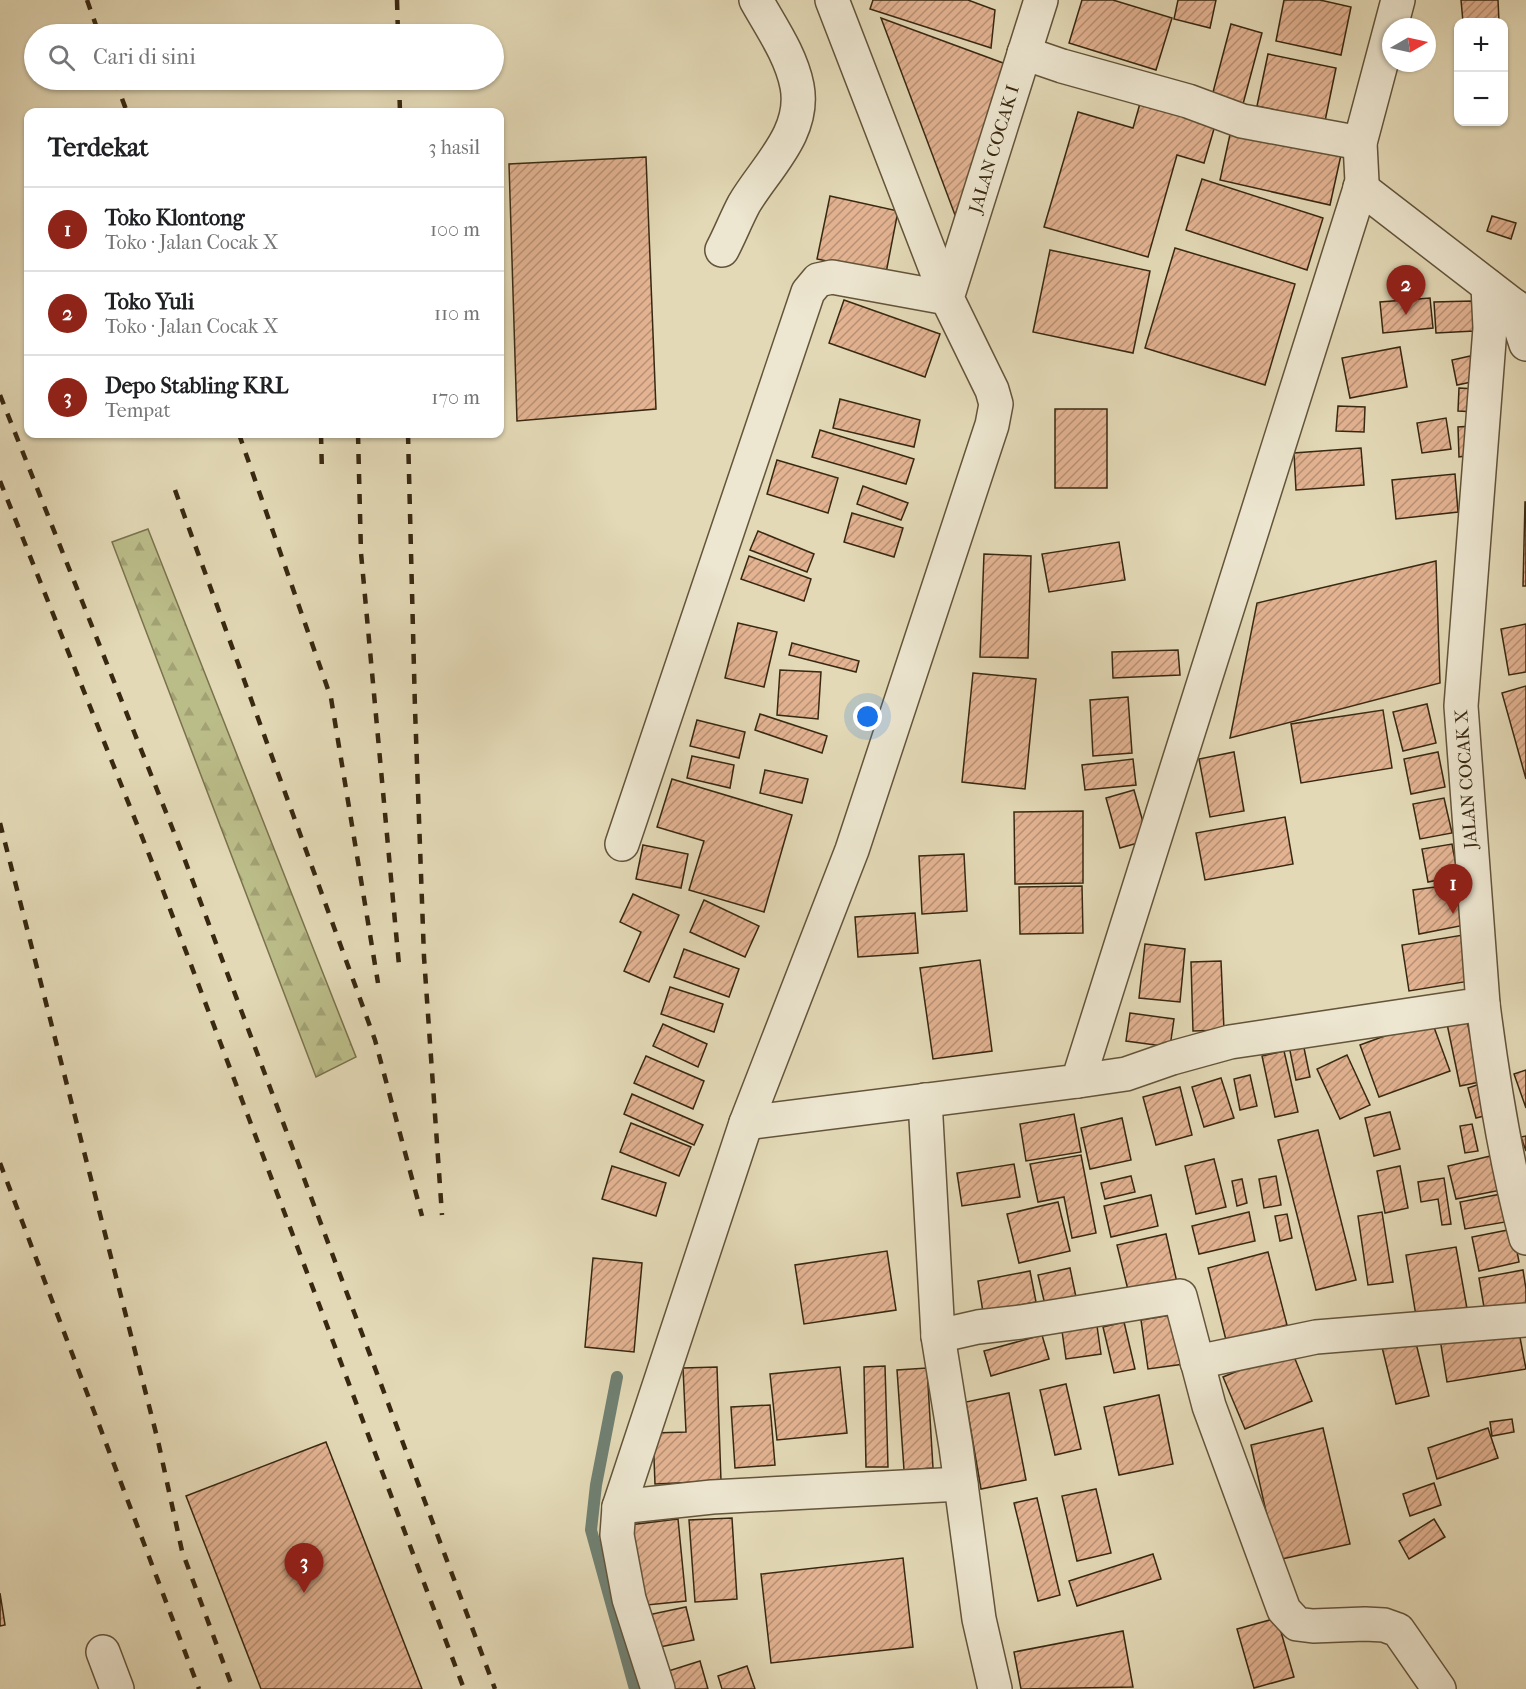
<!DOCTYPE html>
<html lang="id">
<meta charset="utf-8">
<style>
:root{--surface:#fff;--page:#f2f2f2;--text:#202124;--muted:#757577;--line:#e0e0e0;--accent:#8f2418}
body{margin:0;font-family:"IM FELL French Canon",serif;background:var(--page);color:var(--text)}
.controls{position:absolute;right:18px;top:18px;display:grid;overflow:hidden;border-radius:12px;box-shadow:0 2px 4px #0004}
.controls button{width:54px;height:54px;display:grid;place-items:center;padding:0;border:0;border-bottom:2px solid var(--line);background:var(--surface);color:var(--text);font:30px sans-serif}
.compass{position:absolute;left:1382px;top:18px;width:54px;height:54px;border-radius:50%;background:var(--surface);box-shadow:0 2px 4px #0004;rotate:81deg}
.you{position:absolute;left:868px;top:717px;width:21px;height:21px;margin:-15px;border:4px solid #fff;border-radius:50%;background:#1a73e8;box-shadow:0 0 0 9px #1a73e833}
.badge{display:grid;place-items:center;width:39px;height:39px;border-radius:50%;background:var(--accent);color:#fff;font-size:20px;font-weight:700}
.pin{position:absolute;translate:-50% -50px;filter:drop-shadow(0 2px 3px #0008)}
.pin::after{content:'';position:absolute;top:32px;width:21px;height:18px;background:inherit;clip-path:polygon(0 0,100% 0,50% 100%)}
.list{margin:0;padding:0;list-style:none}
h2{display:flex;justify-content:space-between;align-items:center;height:78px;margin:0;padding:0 24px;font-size:26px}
h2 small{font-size:20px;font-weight:400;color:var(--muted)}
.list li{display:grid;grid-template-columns:39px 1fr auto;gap:18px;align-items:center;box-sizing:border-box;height:84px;padding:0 24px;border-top:2px solid var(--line)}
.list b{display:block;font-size:22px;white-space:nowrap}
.list p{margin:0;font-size:20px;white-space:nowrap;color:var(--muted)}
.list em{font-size:20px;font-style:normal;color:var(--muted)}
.icon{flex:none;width:33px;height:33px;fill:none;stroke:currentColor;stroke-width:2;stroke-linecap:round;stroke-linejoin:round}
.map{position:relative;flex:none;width:1526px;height:1689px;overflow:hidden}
.search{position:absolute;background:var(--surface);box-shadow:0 2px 4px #0004;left:24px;top:24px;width:480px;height:66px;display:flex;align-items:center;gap:15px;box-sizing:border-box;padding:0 21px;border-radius:33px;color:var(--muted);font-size:22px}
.panel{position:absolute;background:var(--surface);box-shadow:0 2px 4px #0004;left:24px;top:108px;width:480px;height:330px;border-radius:12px}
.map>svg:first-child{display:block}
</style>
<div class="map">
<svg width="1526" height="1689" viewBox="0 0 1526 1689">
<defs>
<pattern id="forest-firs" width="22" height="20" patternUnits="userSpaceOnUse" patternTransform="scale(1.5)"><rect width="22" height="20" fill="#bbbd89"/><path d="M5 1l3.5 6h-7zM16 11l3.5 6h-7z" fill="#a2a275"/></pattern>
<pattern id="building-hatch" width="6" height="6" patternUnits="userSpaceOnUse" patternTransform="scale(1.5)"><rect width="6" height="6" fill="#e3b392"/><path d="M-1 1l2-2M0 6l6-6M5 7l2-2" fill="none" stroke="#b99276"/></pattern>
</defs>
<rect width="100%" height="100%" fill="#e3d9b6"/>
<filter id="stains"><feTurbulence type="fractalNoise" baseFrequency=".00333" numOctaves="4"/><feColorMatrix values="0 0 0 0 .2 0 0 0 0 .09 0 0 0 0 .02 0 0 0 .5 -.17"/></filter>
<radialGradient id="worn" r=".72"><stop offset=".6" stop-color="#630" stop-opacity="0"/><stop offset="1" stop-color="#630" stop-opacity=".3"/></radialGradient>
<!-- forest -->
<path fill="url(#forest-firs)" stroke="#7a724d" stroke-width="1.5" d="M148,529L356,1057L316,1077L112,542Z"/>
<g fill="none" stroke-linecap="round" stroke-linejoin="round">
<!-- stream -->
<path stroke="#708072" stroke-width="12" d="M617,1377L596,1485L591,1530L635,1689"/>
</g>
<!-- building -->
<g fill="url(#building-hatch)" stroke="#382811" stroke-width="1.5">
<path d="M873,0H968L995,10L991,48L870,9Z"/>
<path d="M1082,0H1113L1172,18L1156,70L1069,43Z"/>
<path d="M1178,0H1216L1210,28L1174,19Z"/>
<path d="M1284,0H1320L1351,7L1341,55L1276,41Z"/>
<path d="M1461,0H1498L1499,22H1463Z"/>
<path d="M881,18L1014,67L955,215L916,111Z"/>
<path d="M1231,24L1262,33L1243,104L1212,96Z"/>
<path d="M1268,54L1336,68L1325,121L1257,106Z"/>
<path d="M1141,100L1216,122L1204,163L1177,155L1148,257L1044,227L1078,112L1133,128Z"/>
<path d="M1231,130L1341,155L1330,205L1220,180Z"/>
<path d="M646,157L656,409L517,421L509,164Z"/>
<path d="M1202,179L1323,218L1307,270L1186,230Z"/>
<path d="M830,196L898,211L886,273L817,259Z"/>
<path d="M1492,216L1516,223L1511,239L1487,231Z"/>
<path d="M1175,248L1295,284L1265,385L1145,348Z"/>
<path d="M1050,250L1150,271L1133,353L1033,332Z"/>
<path d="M1430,298L1433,328L1383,333L1380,302Z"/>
<path d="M844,300L940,334L925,377L829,343Z"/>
<path d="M1472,301L1474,331L1436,333L1434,302Z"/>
<path d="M1400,347L1407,387L1350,398L1342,358Z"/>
<path d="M1475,355L1481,380L1457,385L1452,360Z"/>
<path d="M1459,388L1477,389V412L1458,411Z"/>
<path d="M840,399L920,420L914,447L833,428Z"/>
<path d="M1338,406L1365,407L1364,432L1336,431Z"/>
<rect x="1055" y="409" width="52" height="79"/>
<path d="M1446,418L1451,449L1422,453L1417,423Z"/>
<path d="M1472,426L1474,455L1459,457L1458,427Z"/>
<path d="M820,430L914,459L906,484L812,457Z"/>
<path d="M1361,448L1364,485L1296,490L1294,453Z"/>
<path d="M777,460L838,478L828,513L767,494Z"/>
<path d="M1455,474L1458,512L1396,519L1392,480Z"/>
<path d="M863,486L908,503L901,520L857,504Z"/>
<path d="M1525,502H1526V586H1523Z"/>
<path d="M852,513L903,528L894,557L844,542Z"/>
<path d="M758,531L814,554L807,572L750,550Z"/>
<path d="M1119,542L1125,580L1049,592L1042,554Z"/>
<path d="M984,554L1031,556L1028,658L980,657Z"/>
<path d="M749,556L811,579L804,601L741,579Z"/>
<path d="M1436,561L1440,683L1230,738L1257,603Z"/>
<path d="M738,623L777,632L764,687L725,678Z"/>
<path d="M1526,624V672L1509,675L1501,629Z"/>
<path d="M792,643L859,661L856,672L789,655Z"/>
<path d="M1178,650L1180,675L1113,678L1112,652Z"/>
<path d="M780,670L821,672L818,719L777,715Z"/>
<path d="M973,673L1036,679L1025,789L962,782Z"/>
<path d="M1526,686V779L1502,693Z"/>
<path d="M1128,697L1132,753L1093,756L1090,700Z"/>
<path d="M1427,704L1436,743L1403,751L1393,712Z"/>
<path d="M1383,710L1392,768L1301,783L1291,724Z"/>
<path d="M760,714L827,736L822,753L755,730Z"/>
<path d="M697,720L745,732L739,758L690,746Z"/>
<path d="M1234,752L1244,811L1210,817L1199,759Z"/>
<path d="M1438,752L1445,787L1411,794L1404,759Z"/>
<path d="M692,756L734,765L730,788L687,778Z"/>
<path d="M1133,759L1136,785L1085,790L1082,765Z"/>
<path d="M765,770L808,779L802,803L760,793Z"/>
<path d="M672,779L792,815L764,912L689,890L704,841L657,827Z"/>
<path d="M1134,790L1148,840L1120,848L1106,798Z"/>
<path d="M1444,798L1452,833L1420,839L1413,804Z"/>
<path d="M1083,811V883L1015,884L1014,812Z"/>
<path d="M1285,817L1293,864L1205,880L1196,833Z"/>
<path d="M1452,844L1458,876L1428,882L1422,849Z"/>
<path d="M643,845L688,854L681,888L636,879Z"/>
<path d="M964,854L967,911L922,914L919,856Z"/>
<path d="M1458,884L1465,925L1419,934L1413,890Z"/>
<path d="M1082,886L1083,933L1020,934L1019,887Z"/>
<path d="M633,894L679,915L649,982L624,971L641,932L620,922Z"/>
<path d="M704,900L759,926L745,957L690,932Z"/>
<path d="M915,913L918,953L858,957L855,917Z"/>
<path d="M1463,935L1470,981L1409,991L1402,945Z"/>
<path d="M1145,944L1185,949L1180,1002L1139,998Z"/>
<path d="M684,949L739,969L729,997L674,977Z"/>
<path d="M980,960L992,1051L933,1059L920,968Z"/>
<path d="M1221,961L1224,1030L1193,1031L1191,962Z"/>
<path d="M670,987L723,1004L714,1032L661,1014Z"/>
<path d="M1130,1013L1174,1019L1170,1047L1126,1041Z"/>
<path d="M1466,1016L1480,1082L1460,1086L1446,1019Z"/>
<path d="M1431,1019L1450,1071L1379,1097L1360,1045Z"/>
<path d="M663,1024L707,1044L698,1067L653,1046Z"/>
<path d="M1303,1043L1310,1077L1296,1080L1289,1046Z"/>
<path d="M1284,1051L1298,1112L1275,1117L1262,1056Z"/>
<path d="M1347,1055L1370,1105L1340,1119L1317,1069Z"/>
<path d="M646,1056L704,1081L693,1109L634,1083Z"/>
<path d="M1526,1070V1108L1514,1074Z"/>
<path d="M1250,1075L1257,1106L1240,1110L1234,1079Z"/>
<path d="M1221,1078L1234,1118L1204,1127L1192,1087Z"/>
<path d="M1480,1084L1488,1115L1476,1118L1468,1088Z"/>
<path d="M1180,1087L1192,1135L1156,1145L1143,1097Z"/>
<path d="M632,1094L703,1125L694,1145L624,1114Z"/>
<path d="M1390,1112L1400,1149L1374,1156L1365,1118Z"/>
<path d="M1074,1114L1081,1152L1026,1161L1020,1124Z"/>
<path d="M1122,1118L1131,1160L1090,1169L1081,1128Z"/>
<path d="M631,1123L691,1147L679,1176L620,1152Z"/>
<path d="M1472,1124L1478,1151L1465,1153L1460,1126Z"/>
<path d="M1318,1130L1356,1280L1316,1290L1278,1140Z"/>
<path d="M1526,1136V1151L1521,1137Z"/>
<path d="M1499,1154L1506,1189L1456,1199L1448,1166Z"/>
<path d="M1081,1155L1096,1233L1072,1238L1064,1197L1038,1202L1030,1164Z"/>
<path d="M1214,1159L1226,1207L1196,1214L1185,1166Z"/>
<path d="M1014,1164L1020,1197L962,1206L957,1173Z"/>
<path d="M612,1166L666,1183L656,1216L602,1199Z"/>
<path d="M1400,1166L1408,1208L1385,1213L1377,1171Z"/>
<path d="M1131,1176L1135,1192L1105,1199L1101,1183Z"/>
<path d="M1276,1176L1281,1205L1264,1208L1259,1179Z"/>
<path d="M1444,1178L1451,1224L1442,1225L1438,1199L1421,1202L1418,1182Z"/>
<path d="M1242,1179L1247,1203L1237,1206L1232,1181Z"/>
<path d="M1506,1193L1511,1221L1465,1229L1460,1202Z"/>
<path d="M1151,1195L1158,1226L1111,1237L1104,1206Z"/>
<path d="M1058,1202L1070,1251L1019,1263L1007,1214Z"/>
<path d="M1249,1212L1255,1241L1199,1254L1192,1226Z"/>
<path d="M1382,1212L1393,1282L1368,1285L1358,1216Z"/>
<path d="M1287,1214L1292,1238L1280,1241L1275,1216Z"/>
<path d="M1513,1229L1519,1262L1479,1271L1472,1237Z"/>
<path d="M1166,1234L1178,1287L1130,1298L1117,1245Z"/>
<path d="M1456,1247L1468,1314L1417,1322L1406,1255Z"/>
<path d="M887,1251L896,1310L804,1324L795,1265Z"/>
<path d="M1268,1252L1287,1325L1226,1340L1208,1268Z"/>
<path d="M593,1258L642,1263L634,1352L585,1347Z"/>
<path d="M1070,1268L1077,1302L1046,1309L1038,1275Z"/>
<path d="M1523,1270L1526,1289V1312L1486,1319L1479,1278Z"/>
<path d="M1030,1271L1036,1302L983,1312L978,1281Z"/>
<path d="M1177,1314L1184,1364L1148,1369L1141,1320Z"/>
<path d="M1124,1322L1135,1369L1114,1373L1103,1327Z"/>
<path d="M1097,1326L1101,1354L1066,1359L1062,1331Z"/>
<path d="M1518,1327L1526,1369L1447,1382L1440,1339Z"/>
<path d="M1413,1331L1429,1396L1396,1404L1380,1339Z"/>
<path d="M1042,1335L1049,1359L991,1376L984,1351Z"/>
<path d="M1291,1349L1312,1401L1245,1429L1223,1377Z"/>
<path d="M885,1366L888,1467H866L864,1367Z"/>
<path d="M717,1367L721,1481L655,1484L653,1433L686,1432L683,1368Z"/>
<path d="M840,1367L847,1433L777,1440L770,1374Z"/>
<path d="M927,1368L933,1468L904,1470L897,1370Z"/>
<path d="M1066,1384L1081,1449L1055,1455L1040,1390Z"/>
<path d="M1009,1393L1026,1480L981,1489L966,1402Z"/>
<path d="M1159,1395L1173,1464L1119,1475L1104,1407Z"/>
<path d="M770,1405L775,1465L735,1468L731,1407Z"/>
<path d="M1512,1419L1514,1432L1492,1436L1490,1422Z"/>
<path d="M1323,1428L1350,1544L1277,1560L1251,1445Z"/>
<path d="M1488,1428L1498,1458L1437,1479L1428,1448Z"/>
<path d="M326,1442L422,1689H261L186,1496Z"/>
<path d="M1434,1483L1441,1505L1410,1516L1403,1494Z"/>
<path d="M1096,1489L1111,1553L1077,1561L1062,1496Z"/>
<path d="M1037,1498L1060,1595L1038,1601L1014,1503Z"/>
<path d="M732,1518L737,1599L695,1602L689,1520Z"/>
<path d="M678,1519L686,1601L637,1606L629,1525Z"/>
<path d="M1434,1519L1445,1537L1409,1559L1399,1541Z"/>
<path d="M1153,1554L1161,1579L1077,1606L1069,1581Z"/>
<path d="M903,1558L913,1647L771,1663L761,1574Z"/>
<path d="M0,1593L5,1625L0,1626Z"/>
<path d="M686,1607L694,1640L650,1649L643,1616Z"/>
<path d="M1277,1618L1294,1677L1254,1688L1237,1629Z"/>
<path d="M1123,1631L1133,1687L1021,1689L1014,1652Z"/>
<path d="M700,1661L708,1689H663L659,1674Z"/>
<path d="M747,1666L755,1689H722L718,1676Z"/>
</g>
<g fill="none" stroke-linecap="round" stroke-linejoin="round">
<defs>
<g id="minor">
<path d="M1024,53L1062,66L1188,101L1242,121L1360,143"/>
<path d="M1360,187L1513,305L1526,313"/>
<path d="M722,250C730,235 736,219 744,204C765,168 806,133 797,86C791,55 771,27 756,0"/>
<path d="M1513,305L1526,344"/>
<path d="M622,844L808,292L818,280L832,277L947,298L832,0"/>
<path d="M1483,1004C1493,1083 1506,1162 1526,1238"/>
<path d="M1078,1081L1126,1074L1172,1058L1230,1042L1483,1004L1461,706L1490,328L1488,286"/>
<path d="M925,1100L938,1336L956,1447L979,1619L995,1689"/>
<path d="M746,1123L1078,1081L1362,182L1360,143L1398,0"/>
<path d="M938,1336L978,1327L1021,1322L1180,1296L1209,1406L1284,1610L1297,1624L1313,1626L1365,1624L1384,1625L1398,1630L1439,1689"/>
<path d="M1197,1362L1316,1337L1526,1320"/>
<path d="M619,1507L712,1497L961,1484"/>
<path d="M103,1652L117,1689"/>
<path d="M658,1689L629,1599L617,1535L619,1507L746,1123L852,850L992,425L996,404L992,390L947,298L1041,0"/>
</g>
</defs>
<!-- minor casing -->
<use href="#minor" stroke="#63543a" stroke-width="36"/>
<!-- minor -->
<use href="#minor" stroke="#ede6d0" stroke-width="33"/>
<!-- rail -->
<g stroke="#382811" stroke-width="4.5" stroke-dasharray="10 10" stroke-linecap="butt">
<path d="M87,0L99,34"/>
<path d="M397,0L398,34"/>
<path d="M115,80L127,112"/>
<path d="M399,80L400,112"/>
<path d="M0,395L183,855L495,1689"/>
<path d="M239,434L331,698L378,983"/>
<path d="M321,434L322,474"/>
<path d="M358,434L361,553L399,965"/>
<path d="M408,434L415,709L424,957L442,1215"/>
<path d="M0,481L156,872L464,1689"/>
<path d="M175,490L375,1040L422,1216"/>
<path d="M0,823L158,1441L182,1551L233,1689"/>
<path d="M0,1163L199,1689"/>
</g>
</g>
<g text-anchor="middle" stroke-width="4.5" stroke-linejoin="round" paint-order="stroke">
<!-- street labels -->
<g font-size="18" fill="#382811" stroke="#ede6d0">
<text transform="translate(994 149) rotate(-73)" y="6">JALAN COCAK I</text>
<text transform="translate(1466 779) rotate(-94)" y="6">JALAN COCAK X</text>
</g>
</g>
<rect width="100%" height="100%" filter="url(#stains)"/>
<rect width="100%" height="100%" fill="url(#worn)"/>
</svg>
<div class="controls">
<button>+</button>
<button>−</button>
</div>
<svg class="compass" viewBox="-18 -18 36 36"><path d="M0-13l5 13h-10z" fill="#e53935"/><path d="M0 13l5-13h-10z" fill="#757577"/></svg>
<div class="you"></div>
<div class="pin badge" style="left:1453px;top:914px">1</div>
<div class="pin badge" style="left:1406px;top:315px">2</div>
<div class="pin badge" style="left:304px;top:1593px">3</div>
<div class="search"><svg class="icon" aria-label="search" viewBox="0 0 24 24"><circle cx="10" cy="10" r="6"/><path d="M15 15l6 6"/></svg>Cari di sini</div>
<section class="panel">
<h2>Terdekat<small>3 hasil</small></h2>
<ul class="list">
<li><span class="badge">1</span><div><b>Toko Klontong</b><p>Toko · Jalan Cocak X</p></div><em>100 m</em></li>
<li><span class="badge">2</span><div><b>Toko Yuli</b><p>Toko · Jalan Cocak X</p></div><em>110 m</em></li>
<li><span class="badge">3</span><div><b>Depo Stabling KRL</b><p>Tempat</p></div><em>170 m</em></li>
</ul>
</section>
</div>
